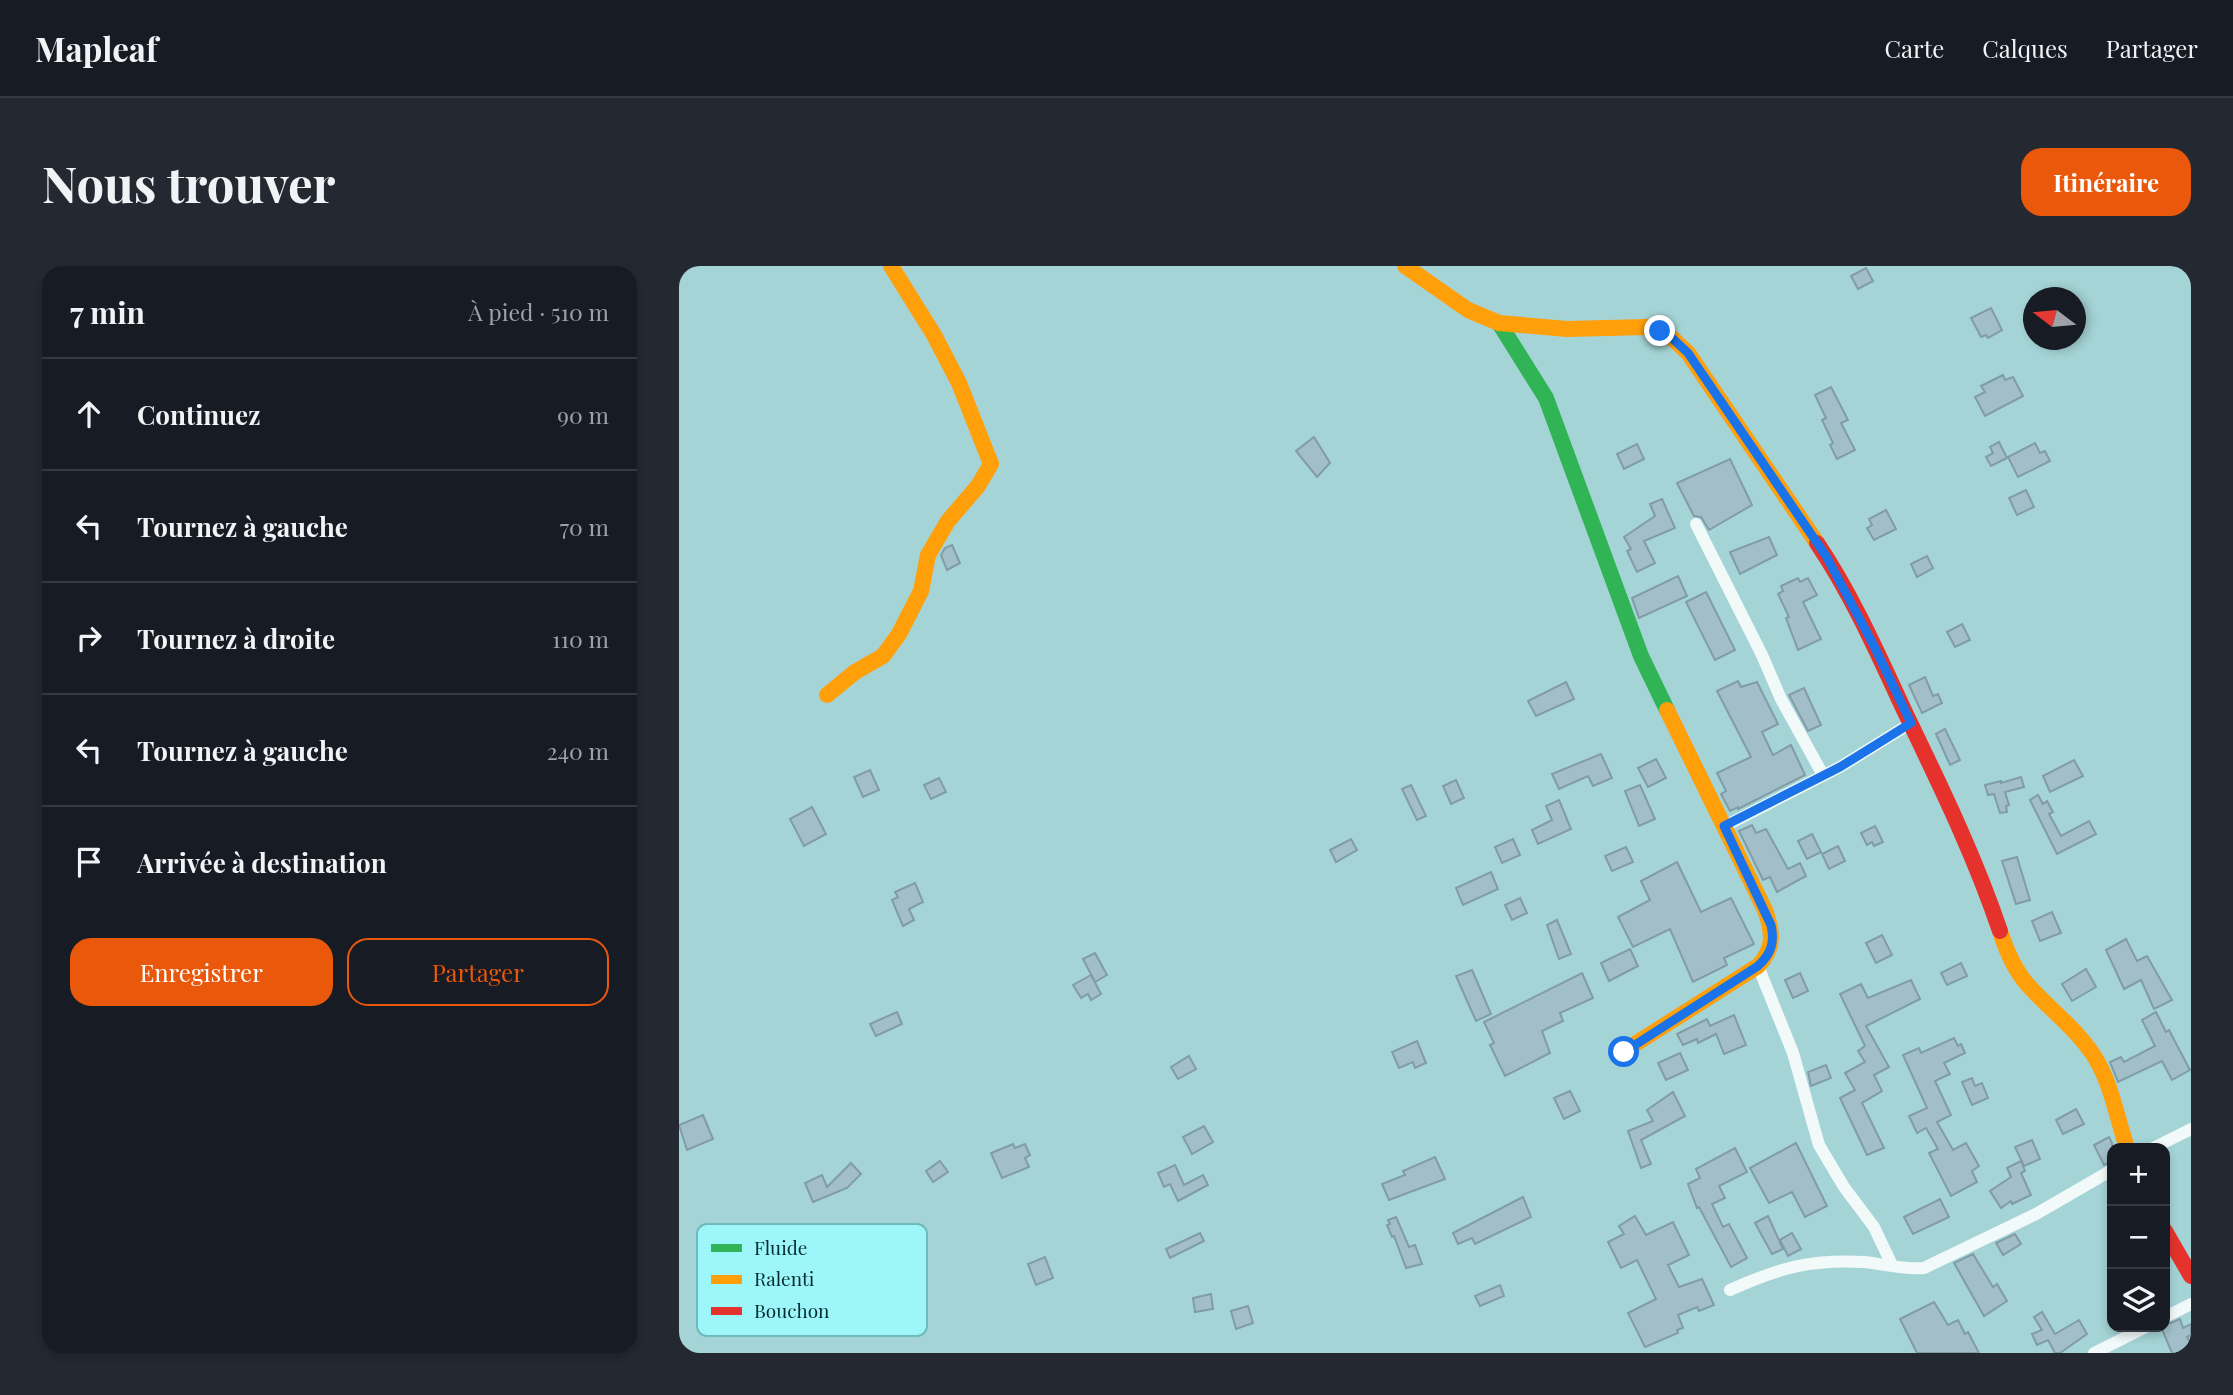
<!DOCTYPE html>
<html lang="fr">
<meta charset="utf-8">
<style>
:root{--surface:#171b24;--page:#242831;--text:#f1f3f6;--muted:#9ea1a6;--line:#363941;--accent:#ea580c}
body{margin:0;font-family:"Playfair Display",serif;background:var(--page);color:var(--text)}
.controls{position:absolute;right:21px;bottom:21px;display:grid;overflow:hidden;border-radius:14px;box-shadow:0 4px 10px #0003}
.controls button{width:63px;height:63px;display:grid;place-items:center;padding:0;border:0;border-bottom:2px solid var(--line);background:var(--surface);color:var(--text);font:35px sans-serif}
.compass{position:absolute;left:1344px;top:21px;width:63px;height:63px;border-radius:50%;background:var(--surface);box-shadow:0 4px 10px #0003;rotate:286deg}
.stop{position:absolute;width:21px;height:21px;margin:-16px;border:5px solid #1a73e8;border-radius:50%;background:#fff}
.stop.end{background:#1a73e8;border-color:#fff;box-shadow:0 2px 7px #0008}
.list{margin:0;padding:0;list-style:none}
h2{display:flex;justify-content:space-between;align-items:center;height:91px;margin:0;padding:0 28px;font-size:30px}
h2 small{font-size:23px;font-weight:400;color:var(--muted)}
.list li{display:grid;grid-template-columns:46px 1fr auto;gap:21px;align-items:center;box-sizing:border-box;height:112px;padding:0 28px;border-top:2px solid var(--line)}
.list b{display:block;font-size:26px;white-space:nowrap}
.list em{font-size:23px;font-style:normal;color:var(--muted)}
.actions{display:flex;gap:14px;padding:21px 28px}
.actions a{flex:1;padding:16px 0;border:2px solid var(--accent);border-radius:21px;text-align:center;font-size:24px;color:var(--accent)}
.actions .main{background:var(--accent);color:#fff}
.icon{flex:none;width:38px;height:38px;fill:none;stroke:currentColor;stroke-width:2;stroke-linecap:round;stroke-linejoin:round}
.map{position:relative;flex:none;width:1512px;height:1087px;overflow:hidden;border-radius:21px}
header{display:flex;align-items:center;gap:42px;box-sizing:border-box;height:98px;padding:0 35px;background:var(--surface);border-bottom:2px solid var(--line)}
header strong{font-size:33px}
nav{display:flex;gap:38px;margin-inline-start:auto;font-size:24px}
.intro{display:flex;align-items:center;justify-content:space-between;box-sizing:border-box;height:168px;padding:0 42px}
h1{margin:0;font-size:49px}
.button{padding:18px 32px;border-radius:21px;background:var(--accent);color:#fff;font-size:24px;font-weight:700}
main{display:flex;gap:42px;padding:0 42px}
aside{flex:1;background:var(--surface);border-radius:21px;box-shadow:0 4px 10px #0003}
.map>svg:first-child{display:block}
</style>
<header>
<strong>Mapleaf</strong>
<nav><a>Carte</a><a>Calques</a><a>Partager</a></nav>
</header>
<div class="intro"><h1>Nous trouver</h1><a class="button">Itinéraire</a></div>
<main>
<aside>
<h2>7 min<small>À pied · 510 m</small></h2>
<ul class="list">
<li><svg class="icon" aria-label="ahead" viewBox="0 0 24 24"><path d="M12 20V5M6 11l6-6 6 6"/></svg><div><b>Continuez</b></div><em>90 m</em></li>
<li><svg class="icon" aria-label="left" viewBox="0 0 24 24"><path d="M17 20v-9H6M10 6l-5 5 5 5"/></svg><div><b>Tournez à gauche</b></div><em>70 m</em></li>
<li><svg class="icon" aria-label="right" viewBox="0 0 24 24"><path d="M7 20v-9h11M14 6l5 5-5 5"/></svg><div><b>Tournez à droite</b></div><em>110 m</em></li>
<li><svg class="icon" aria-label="left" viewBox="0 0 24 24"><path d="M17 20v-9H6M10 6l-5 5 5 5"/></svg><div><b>Tournez à gauche</b></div><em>240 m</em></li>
<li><svg class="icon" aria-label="arrive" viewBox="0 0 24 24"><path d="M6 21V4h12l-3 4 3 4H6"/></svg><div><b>Arrivée à destination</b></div></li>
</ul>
<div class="actions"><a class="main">Enregistrer</a><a>Partager</a></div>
</aside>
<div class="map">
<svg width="1512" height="1087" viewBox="0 0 1512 1087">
<rect width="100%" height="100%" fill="#a5d4d6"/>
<!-- building -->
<g fill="#a2bfc9" stroke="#819ca7" stroke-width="2">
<path d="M1187,2L1194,15L1179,23L1172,10Z"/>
<path d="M1312,42L1323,64L1309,72L1307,69L1302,71L1292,52Z"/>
<path d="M1324,109L1326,114L1334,111L1344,130L1306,150L1296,131L1306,126L1302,120Z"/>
<path d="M1152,121L1169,154L1162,157L1176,184L1158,193L1151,179L1154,177L1143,154L1147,152L1136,129Z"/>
<path d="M635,171L651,197L638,211L617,185Z"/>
<path d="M1320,176L1328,192L1312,200L1307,191L1314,187L1311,181Z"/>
<path d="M1356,177L1361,187L1366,185L1371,195L1339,211L1329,191Z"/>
<path d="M958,178L965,193L945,203L938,188Z"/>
<path d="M1051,193L1073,239L1030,264L1022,251L1015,250L998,217Z"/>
<path d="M1347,224L1355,241L1338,249L1330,232Z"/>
<path d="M983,233L996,262L965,275L976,297L958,306L948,285L952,283L945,271L976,250L971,238Z"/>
<path d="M1207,244L1217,263L1195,274L1188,262L1193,259L1190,253Z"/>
<path d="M1090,271L1098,289L1061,308L1051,286Z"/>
<path d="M273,279L281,297L268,304L262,289L266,282Z"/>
<path d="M1248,290L1254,302L1238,311L1232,298Z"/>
<path d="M999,310L1008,330L960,352L953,332Z"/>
<path d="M1119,312L1121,316L1129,312L1138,329L1124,336L1142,373L1119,384L1107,352L1110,351L1099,328L1104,325L1102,320Z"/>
<path d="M1027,326L1056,384L1036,394L1007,336Z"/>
<path d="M1283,358L1291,374L1276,381L1268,366Z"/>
<path d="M1246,411L1254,430L1259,428L1263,437L1243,447L1230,419Z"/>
<path d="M1059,415L1062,421L1078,416L1099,458L1083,466L1094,489L1112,479L1126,509L1059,543V541L1051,545L1042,528L1047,525L1038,507L1072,491L1038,425Z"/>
<path d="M887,416L895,433L857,450L849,435Z"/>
<path d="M1125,422L1142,459L1129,465L1110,429Z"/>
<path d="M1266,463L1281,494L1271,499L1257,468Z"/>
<path d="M922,488L933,512L914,520L909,510L880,523L873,508Z"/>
<path d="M977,493L987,512L969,521L959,502Z"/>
<path d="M1395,494L1404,510L1371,526L1364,510Z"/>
<path d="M191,504L200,524L184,531L175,511Z"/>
<path d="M1342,511L1345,521L1326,526L1330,539L1327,540L1328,546L1321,547L1315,528L1309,529L1306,519L1322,515V517Z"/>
<path d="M260,512L267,526L252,533L245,519Z"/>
<path d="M777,514L785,532L772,538L764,520Z"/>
<path d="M732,519L747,550L738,554L723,523Z"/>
<path d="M961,519L976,553L960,560L946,525Z"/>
<path d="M1359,529L1364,538L1368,535L1374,546L1370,548L1382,570L1410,555L1417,568L1378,588L1351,534Z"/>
<path d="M880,534L892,563L859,578L853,564L873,554L867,540Z"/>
<path d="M133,541L147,568L125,580L111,553Z"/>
<path d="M1073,559L1077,567L1087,563L1109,603L1121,597L1127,610L1098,626L1091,611L1084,614L1060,565Z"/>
<path d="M1196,560L1204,576L1195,580L1193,576L1188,579L1182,567Z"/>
<path d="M1133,568L1142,586L1128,593L1119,575Z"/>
<path d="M672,573L678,584L657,596L651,584Z"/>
<path d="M834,573L841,589L823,597L816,581Z"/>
<path d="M1159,580L1166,595L1150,603L1143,588Z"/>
<path d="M947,581L954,596L933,605L926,590Z"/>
<path d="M1338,591L1351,634L1337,638L1323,595Z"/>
<path d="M998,596L1022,646L1052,632L1075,678L1045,692L1048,699L1014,716L991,663L954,681L939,651L971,634L962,615Z"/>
<path d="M812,606L819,623L784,639L777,622Z"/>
<path d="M236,617L244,636L230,643L235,654L224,660L213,634L219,631L216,626Z"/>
<path d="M841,632L848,647L833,654L826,639Z"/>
<path d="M1373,646L1382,667L1361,675L1353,655Z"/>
<path d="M878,654L892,688L880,693L868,659Z"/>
<path d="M1203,669L1213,689L1197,697L1187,677Z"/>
<path d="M1447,673L1458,695L1468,690L1493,734L1475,743L1462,714L1445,723L1427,684Z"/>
<path d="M951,683L959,700L930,715L922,697Z"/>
<path d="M416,687L428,709L416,716L404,693Z"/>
<path d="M1282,697L1288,710L1268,719L1262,707Z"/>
<path d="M1407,703L1417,721L1393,735L1383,718Z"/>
<path d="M793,704L812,748L797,755L777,710Z"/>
<path d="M903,707L914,732L881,747L884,755L863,765L871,787L826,810L811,779L815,777L805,756Z"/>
<path d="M1121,707L1129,725L1114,732L1106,714Z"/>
<path d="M412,709L422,728L412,734L409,728L402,732L394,719Z"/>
<path d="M1232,714L1241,733L1187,760L1210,801L1195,809L1203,825L1183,837L1205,882L1188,889L1161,832L1176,824L1166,807L1186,796L1179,785L1186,780L1161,728L1182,718L1189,732Z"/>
<path d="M218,746L223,758L197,770L191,758Z"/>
<path d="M1477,746L1487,766L1490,764L1511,804L1493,814L1483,795L1439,816L1431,796L1442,791L1445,796L1476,780L1463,754Z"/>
<path d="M1055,749L1067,779L1045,788L1037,768L1019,777L1018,773L1004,779L998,768L1028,753L1031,760Z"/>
<path d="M1275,772L1279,780L1282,778L1286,787L1265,797L1271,808L1256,815L1272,849L1258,856L1274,884L1287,877L1300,900L1293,905L1298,916L1272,930L1250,887L1259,883L1247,862L1238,867L1230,850L1248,842L1224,789L1240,782L1242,787Z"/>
<path d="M738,775L747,797L736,802L734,796L720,802L713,786Z"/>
<path d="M1001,787L1009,804L987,814L979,797Z"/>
<path d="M510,790L517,803L499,813L492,801Z"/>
<path d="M1147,799L1152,812L1132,820L1129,806Z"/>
<path d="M1293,812L1296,820L1303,817L1309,832L1293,839L1283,816Z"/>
<path d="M891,825L901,845L885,853L875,832Z"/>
<path d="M994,826L1006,850L962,874L972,898L962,902L949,865L974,855L968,844Z"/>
<path d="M1397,843L1405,858L1384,868L1377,854Z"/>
<path d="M24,849L34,873L8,884L0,859Z"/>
<path d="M525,860L534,876L513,888L504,871Z"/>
<path d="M1430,871L1433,877V895L1425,899L1415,879Z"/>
<path d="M1353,874L1361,893L1345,900L1336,881Z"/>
<path d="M1117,877L1148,940L1126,951L1113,926L1090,937L1071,902Z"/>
<path d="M334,878L336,882L346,878L351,889L346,892L350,901L323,912L312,887Z"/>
<path d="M1056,882L1068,906L1040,920L1046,932L1033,938L1044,961L1050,958L1068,992L1052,1001L1020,941L1018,942L1009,918L1021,912L1017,903Z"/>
<path d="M756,891L766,913L710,934L703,918L726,909L724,905Z"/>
<path d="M261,895L269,906L254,916L247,905Z"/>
<path d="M1342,895L1346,905L1342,907L1352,929L1333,938L1332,935L1322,942L1311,925L1332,911L1328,902Z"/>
<path d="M172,897L182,908L168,922L134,936L126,917L143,909L148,921Z"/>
<path d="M496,899L505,919L524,909L529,919L499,935L491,918L485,921L479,907Z"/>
<path d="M844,931L852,951L796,978L793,972L779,978L774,967Z"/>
<path d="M1261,933L1270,951L1234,968L1225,951Z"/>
<path d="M956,950L967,969L994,956L1010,989L989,999L1000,1021L1023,1013L1035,1039L1020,1045L1018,1041L999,1049L1004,1062L998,1064L999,1067L966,1081L949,1047L977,1033L958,994L942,1002L929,976L945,968L940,960Z"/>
<path d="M1089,950L1104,983L1093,988L1076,957Z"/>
<path d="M717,951L730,981L736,979L743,998L727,1002L715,970L713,971L708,959L711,958L709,954Z"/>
<path d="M521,967L525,975L491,992L487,983Z"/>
<path d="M1113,967L1122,983L1109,990L1101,974Z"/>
<path d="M1336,968L1342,978L1324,989L1317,977Z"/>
<path d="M1294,988L1314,1021L1318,1018L1328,1035L1305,1050L1275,997Z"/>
<path d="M366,991L374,1012L357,1019L349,998Z"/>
<path d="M821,1019L825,1030L801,1040L796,1030Z"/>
<path d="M532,1028L534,1043L516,1046L514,1032Z"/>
<path d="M1255,1036L1269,1059L1279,1054L1286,1068L1289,1066L1300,1087H1238L1221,1053Z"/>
<path d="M569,1040L574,1057L557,1063L552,1045Z"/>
<path d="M1363,1046L1376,1068L1400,1054L1408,1068L1381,1087H1376L1369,1074L1358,1079L1353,1068L1363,1064L1355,1051Z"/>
<path d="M1501,1053L1504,1062L1512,1058V1069L1508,1071L1512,1079V1087H1493L1482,1061Z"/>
</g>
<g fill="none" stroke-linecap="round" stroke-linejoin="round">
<!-- street -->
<g stroke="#f2f9f9" stroke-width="12">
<path d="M1017,258L1083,389L1102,433L1144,509"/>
<path d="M1046,560L1161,501L1232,457"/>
<path d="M1079,700L1114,787L1140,879L1165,921L1195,961L1213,999"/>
<path d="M1474,882L1512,863"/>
<path d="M1051,1024C1100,1002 1131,993 1185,996C1205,998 1225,1004 1245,1002L1357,948L1433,904"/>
<path d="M1486,1051L1512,1038"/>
<path d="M1415,1087L1467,1061"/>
</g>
<!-- fast -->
<path stroke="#30b455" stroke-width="16" d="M820,57L867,132L962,390L988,444"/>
<!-- slow -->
<g stroke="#ff9f0a" stroke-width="16">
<path d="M726,0L789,44L820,57L888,63L968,61L993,72L1009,87L1138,277"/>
<path d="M148,429L176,406L204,390L220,368L242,325L249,289L269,255L299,220L312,198L280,117L255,69L212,0"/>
<path d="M1321,665C1327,684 1335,703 1348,718C1370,743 1397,762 1415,790C1432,816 1438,852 1448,882"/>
<path d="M945,785L1079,700C1096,682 1094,666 1086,644L988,444"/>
</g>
<!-- jam -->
<g stroke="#e5322d" stroke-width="16">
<path d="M1138,277C1173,329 1199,388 1225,444C1260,517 1295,588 1321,665"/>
<path d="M1486,965L1512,1010"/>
</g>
</g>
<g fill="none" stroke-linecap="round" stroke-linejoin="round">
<!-- route -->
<path stroke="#1a73e8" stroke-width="9" d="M945,786L1079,700C1092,688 1096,677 1092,659L1045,560L1161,501L1232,457L1194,378L1147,290L1009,87L993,72L981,65"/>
</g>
<!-- legend -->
<rect x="18" y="958" width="230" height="112" rx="10" fill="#9df6f9" stroke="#6fbabc" stroke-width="2"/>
<rect x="32" y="978" width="31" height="8" fill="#30b455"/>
<rect x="32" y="1009" width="31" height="9" fill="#ff9f0a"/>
<rect x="32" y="1041" width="31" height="8" fill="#e5322d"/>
<g font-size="19" fill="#052d2f">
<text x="75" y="989">Fluide</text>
<text x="75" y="1020">Ralenti</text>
<text x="75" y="1052">Bouchon</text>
</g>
</svg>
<div class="controls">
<button>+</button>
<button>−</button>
<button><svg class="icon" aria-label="layers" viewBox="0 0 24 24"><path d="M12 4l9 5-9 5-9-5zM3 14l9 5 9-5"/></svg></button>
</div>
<svg class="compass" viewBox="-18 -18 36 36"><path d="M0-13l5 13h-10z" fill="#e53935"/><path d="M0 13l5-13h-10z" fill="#9ea1a6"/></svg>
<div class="stop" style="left:945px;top:786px"></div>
<div class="stop end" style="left:981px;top:65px"></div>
</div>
</main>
